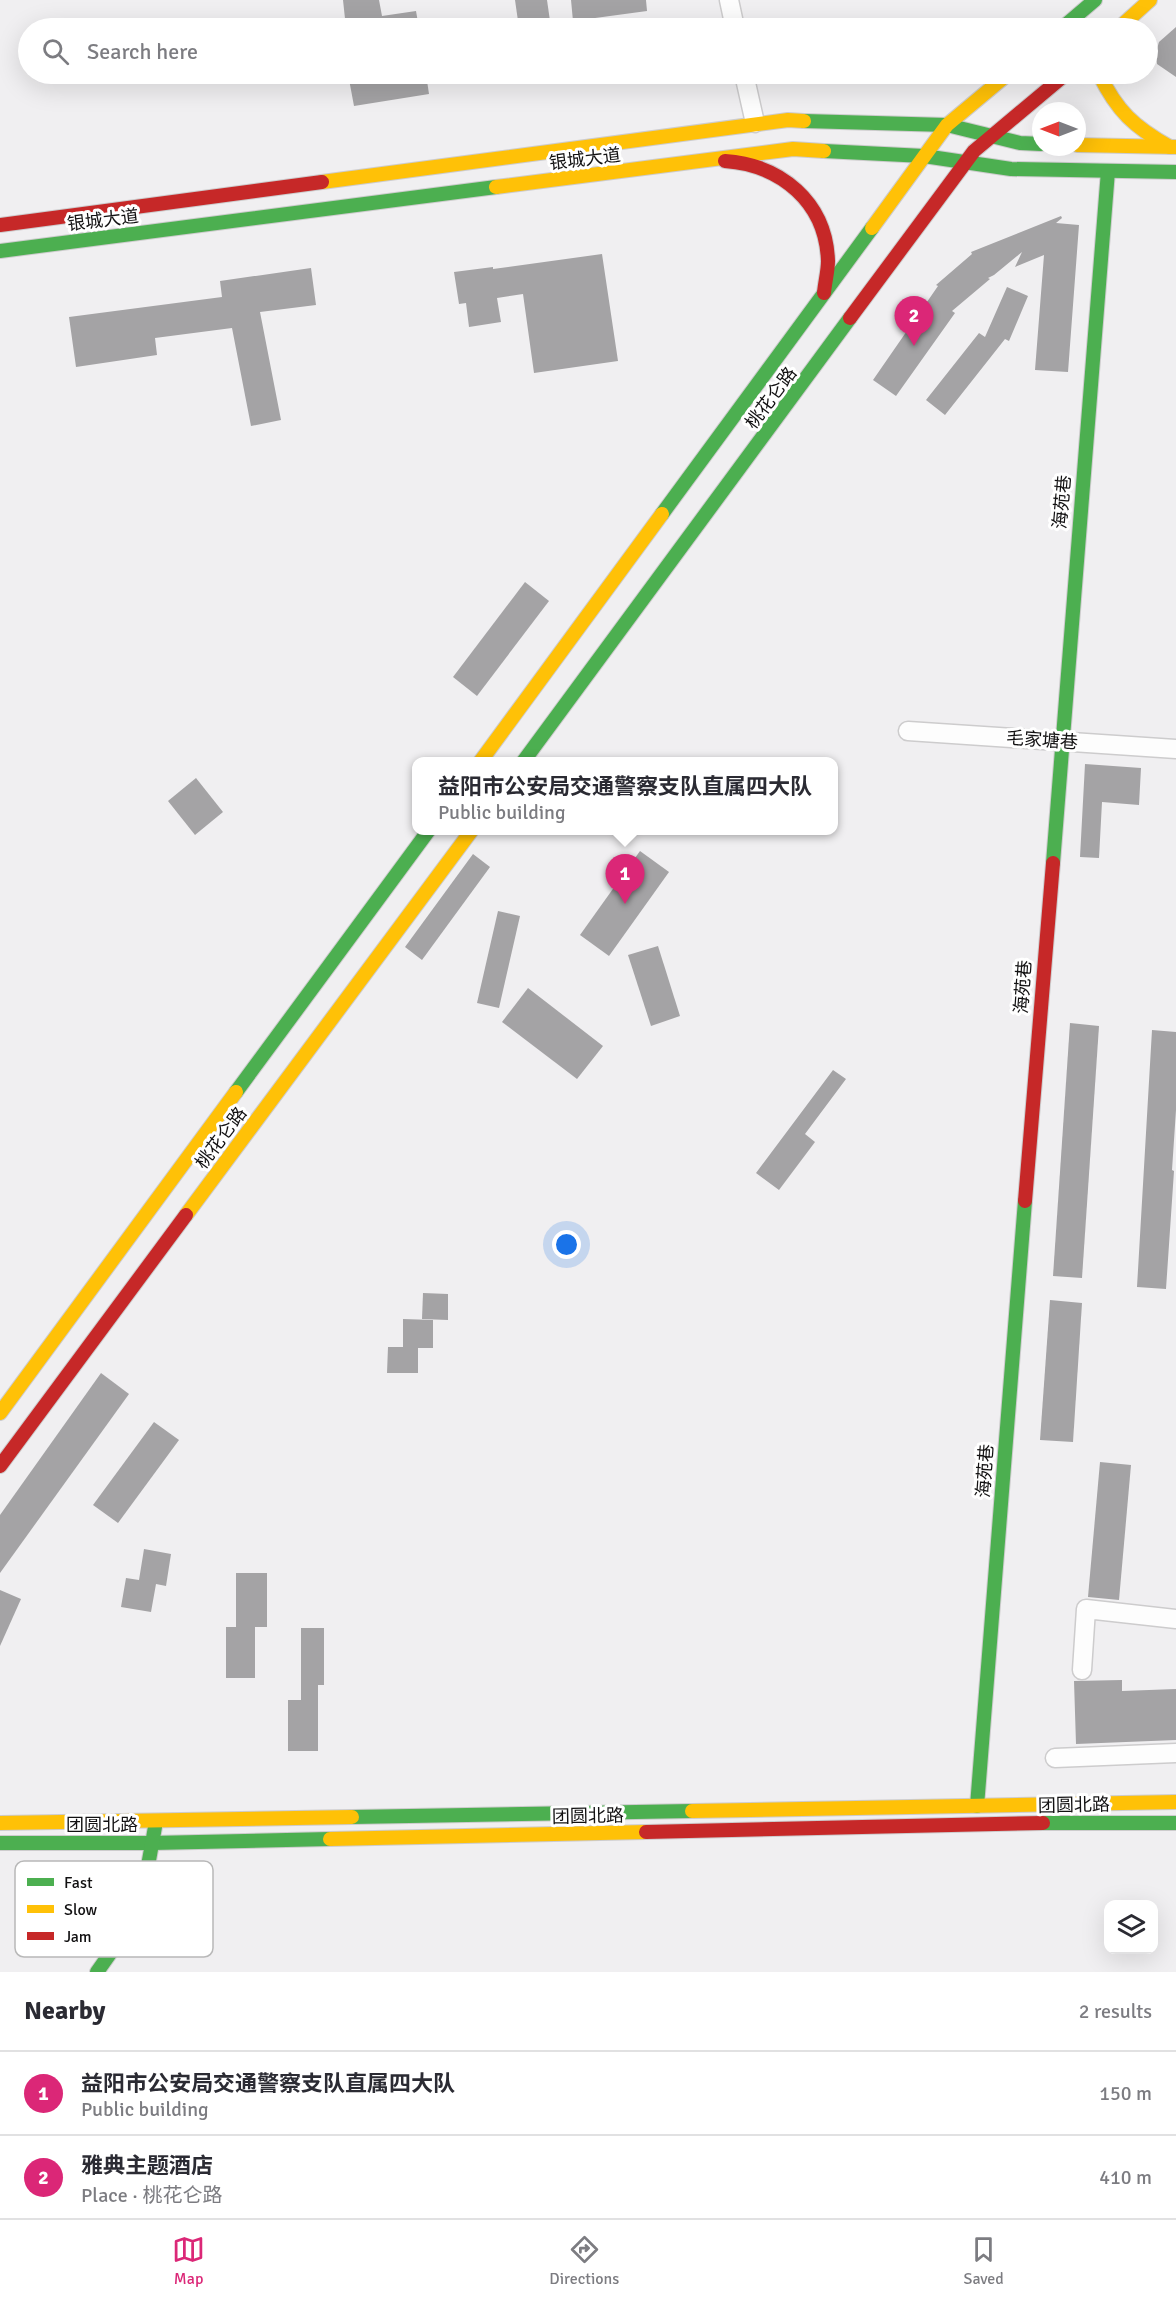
<!DOCTYPE html>
<meta charset="utf-8">
<style>
:root{--surface:#fff;--page:#f7f7f7;--text:#2b2b33;--muted:#7c7c81;--line:#e1e1e2;--accent:#db2777}
body{margin:0;font-family:Signika,"Noto Sans SC",sans-serif;background:var(--page);color:var(--text)}
.controls{position:absolute;right:18px;bottom:18px;display:grid;overflow:hidden;border-radius:12px;box-shadow:0 6px 24px #0002}
.controls button{width:54px;height:54px;display:grid;place-items:center;padding:0;border:0;border-bottom:2px solid var(--line);background:var(--surface);color:var(--text);font:30px sans-serif}
.compass{position:absolute;left:1032px;top:102px;width:54px;height:54px;border-radius:50%;background:var(--surface);box-shadow:0 6px 24px #0002;rotate:270deg}
.you{position:absolute;left:567px;top:1245px;width:21px;height:21px;margin:-15px;border:4px solid #fff;border-radius:50%;background:#1a73e8;box-shadow:0 0 0 9px #1a73e833}
.badge{display:grid;place-items:center;width:39px;height:39px;border-radius:50%;background:var(--accent);color:#fff;font-size:20px;font-weight:700}
.pin{position:absolute;translate:-50% -50px;filter:drop-shadow(0 2px 3px #0008)}
.pin::after{content:'';position:absolute;top:32px;width:21px;height:18px;background:inherit;clip-path:polygon(0 0,100% 0,50% 100%)}
.popup{position:absolute;left:412px;top:757px;width:426px;height:78px;box-sizing:border-box;display:grid;place-content:center;border-radius:12px;background:var(--surface);filter:drop-shadow(0 2px 4px #0005);font-size:20px;white-space:nowrap;color:var(--muted)}
.popup b{font-size:22px;color:var(--text)}
.popup::after{content:'';position:absolute;left:50%;top:100%;margin-left:-12px;border:12px solid transparent;border-top-color:var(--surface)}
.list{margin:0;padding:0;list-style:none}
h2{display:flex;justify-content:space-between;align-items:center;height:78px;margin:0;padding:0 24px;font-size:26px}
h2 small{font-size:20px;font-weight:400;color:var(--muted)}
.list li{display:grid;grid-template-columns:39px 1fr auto;gap:18px;align-items:center;box-sizing:border-box;height:84px;padding:0 24px;border-top:2px solid var(--line)}
.list b{display:block;font-size:22px;white-space:nowrap}
.list p{margin:0;font-size:20px;white-space:nowrap;color:var(--muted)}
.list em{font-size:20px;font-style:normal;color:var(--muted)}
.icon{flex:none;width:33px;height:33px;fill:none;stroke:currentColor;stroke-width:2;stroke-linecap:round;stroke-linejoin:round}
.map{position:relative;flex:none;width:1176px;height:1972px;overflow:hidden}
.search{position:absolute;background:var(--surface);box-shadow:0 6px 24px #0002;left:18px;right:18px;top:18px;height:66px;display:flex;align-items:center;gap:15px;box-sizing:border-box;padding:0 21px;border-radius:33px;color:var(--muted);font-size:22px}
.sheet{height:246px;background:var(--surface)}
nav{display:flex;justify-content:space-around;align-items:center;box-sizing:border-box;height:84px;border-top:2px solid var(--line);background:var(--surface);font-size:16px;color:var(--muted)}
nav a{display:grid;justify-items:center;gap:3px}
nav .on{color:var(--accent)}
.map>svg:first-child{display:block}
</style>
<div class="map">
<svg width="1176" height="1972" viewBox="0 0 1176 1972">
<rect width="100%" height="100%" fill="#f0eff1"/>
<!-- building -->
<g fill="#a4a3a5">
<path d="M343,0H379L382,16L416,11L419,28H346Z"/>
<path d="M515,0H547L551,28H519Z"/>
<path d="M571,0H646L647,11L573,21Z"/>
<path d="M1176,27V77L1157,64L1156,52L1159,42Z"/>
<path d="M348,74H426L429,94L354,106Z"/>
<path d="M1061,216L1062,218L1056,223L1079,225L1068,372L1035,370L1044,255L1015,267L1022,252L994,275L988,278L990,279L952,311L955,313L896,396L873,380L938,286L936,285L972,254L971,252Z"/>
<path d="M602,254L618,361L534,373L523,294L497,298L501,322L469,327L466,303L459,304L454,272L493,267V269Z"/>
<path d="M311,268L316,305L260,312L281,420L251,426L232,328L155,338L157,355L76,367L69,317L222,297L220,281Z"/>
<path d="M1007,287L1028,296L1009,341L1005,339L945,415L926,400L979,333L985,337Z"/>
<path d="M525,582L549,601L477,696L453,677Z"/>
<path d="M1085,764L1141,768L1139,805L1102,802L1099,858L1080,857Z"/>
<path d="M196,778L223,812L195,835L168,801Z"/>
<path d="M640,851L669,872L609,956L580,935Z"/>
<path d="M473,854L490,867L422,960L405,947Z"/>
<path d="M498,911L520,916L499,1008L477,1003Z"/>
<path d="M658,946L680,1016L651,1026L628,955Z"/>
<path d="M528,988L603,1046L577,1079L502,1022Z"/>
<path d="M1070,1023L1099,1026L1082,1278L1053,1276Z"/>
<path d="M1152,1030L1176,1032V1110L1172,1170L1174,1171L1166,1289L1137,1287Z"/>
<path d="M833,1070L846,1079L805,1134L815,1142L779,1190L756,1173Z"/>
<path d="M423,1293L448,1294V1320L422,1319Z"/>
<path d="M1050,1300L1082,1303L1073,1442L1040,1440Z"/>
<path d="M403,1319L433,1320V1348H418V1373H387L388,1347H403Z"/>
<path d="M101,1373L129,1394L0,1573V1515Z"/>
<path d="M154,1422L179,1440L118,1523L93,1505Z"/>
<path d="M1100,1462L1131,1465L1119,1600L1088,1597Z"/>
<path d="M144,1549L171,1554L166,1586L156,1584L151,1612L121,1607L126,1578L139,1580Z"/>
<path d="M236,1573H267V1627H255V1678H226V1627H236Z"/>
<path d="M0,1590L21,1599L0,1646Z"/>
<path d="M301,1628H324V1685H318V1751H288V1700H301Z"/>
<path d="M1122,1680V1691L1176,1689V1740L1076,1744L1074,1681Z"/>
</g>
<g fill="none" stroke-linecap="round" stroke-linejoin="round">
<defs>
<g id="street">
<path d="M729,0L735,28"/>
<path d="M744,74L755,123"/>
<path d="M908,731L1176,749"/>
<path d="M1082,1670L1086,1609L1176,1619"/>
<path d="M1055,1758L1176,1753"/>
</g>
<g id="fast">
<path d="M1062,28L1095,0"/>
<path d="M804,121L947,125L1020,143L1041,144"/>
<path d="M824,151L924,156L1011,169L1176,172"/>
<path d="M0,251L496,187"/>
<path d="M662,514L872,228"/>
<path d="M523,762L850,318"/>
<path d="M1053,863L1108,171"/>
<path d="M236,1092L429,830"/>
<path d="M977,1806L1025,1201"/>
<path d="M352,1817L692,1811"/>
<path d="M1043,1823H1176"/>
<path d="M0,1843H152L330,1839"/>
<path d="M97,1972L121,1938L144,1888L155,1827"/>
</g>
<g id="slow">
<path d="M1119,28L1150,0"/>
<path d="M1099,74C1117,111 1134,127 1170,147"/>
<path d="M1077,145L1176,147"/>
<path d="M322,182L788,120L804,121"/>
<path d="M496,187L793,149L824,151"/>
<path d="M872,228L947,125L1008,74"/>
<path d="M480,762L662,514"/>
<path d="M186,1215L472,830"/>
<path d="M0,1413L236,1092"/>
<path d="M692,1811L1176,1802"/>
<path d="M0,1823L352,1817"/>
<path d="M330,1839L646,1832"/>
</g>
<g id="jam">
<path d="M725,161C781,165 826,202 828,261C828,271 825,282 824,293"/>
<path d="M0,225L322,182"/>
<path d="M850,318L974,151L1066,74"/>
<path d="M1025,1201L1053,863"/>
<path d="M0,1466L186,1215"/>
<path d="M646,1832L1043,1823"/>
</g>
</defs>
<!-- street casing -->
<use href="#street" stroke="#cdcccd" stroke-width="21"/>
<!-- fast casing -->
<use href="#fast" stroke="#cdcccd" stroke-width="16"/>
<!-- slow casing -->
<use href="#slow" stroke="#cdcccd" stroke-width="16"/>
<!-- jam casing -->
<use href="#jam" stroke="#cdcccd" stroke-width="16"/>
<!-- street -->
<use href="#street" stroke="#fdfdfd" stroke-width="18"/>
<!-- fast -->
<use href="#fast" stroke="#4caf50" stroke-width="14"/>
<!-- slow -->
<use href="#slow" stroke="#ffc107" stroke-width="14"/>
<!-- jam -->
<use href="#jam" stroke="#c62828" stroke-width="14"/>
</g>
<g text-anchor="middle" stroke-width="6" stroke-linejoin="round" paint-order="stroke">
<!-- street labels -->
<g font-size="18" fill="#121112" stroke="#fff">
<text transform="translate(585 159) rotate(-7)" y="6">银城大道</text>
<text transform="translate(103 220) rotate(-7)" y="6">银城大道</text>
<text transform="translate(771 398) rotate(-53)" y="6">桃花仑路</text>
<text transform="translate(1062 502) rotate(-85)" y="6">海苑巷</text>
<text transform="translate(1042 740) rotate(4)" y="6">毛家塘巷</text>
<text transform="translate(1023 987) rotate(-86)" y="6">海苑巷</text>
<text transform="translate(221 1138) rotate(-53)" y="6">桃花仑路</text>
<text transform="translate(985 1471) rotate(-86)" y="6">海苑巷</text>
<text transform="translate(1074 1805) rotate(-1)" y="6">团圆北路</text>
<text transform="translate(588 1816) rotate(-1)" y="6">团圆北路</text>
<text x="102" y="1831">团圆北路</text>
</g>
</g>
<!-- legend -->
<rect x="15" y="1861" width="198" height="96" rx="9" fill="#fff" stroke="#b8b8b8" stroke-width="1.5"/>
<rect x="27" y="1878" width="27" height="8" fill="#4caf50"/>
<rect x="27" y="1905" width="27" height="8" fill="#ffc107"/>
<rect x="27" y="1932" width="27" height="8" fill="#c62828"/>
<g font-size="16" fill="#121112">
<text x="64" y="1888">Fast</text>
<text x="64" y="1915">Slow</text>
<text x="64" y="1942">Jam</text>
</g>
</svg>
<div class="controls">
<button><svg class="icon" aria-label="layers" viewBox="0 0 24 24"><path d="M12 4l9 5-9 5-9-5zM3 14l9 5 9-5"/></svg></button>
</div>
<svg class="compass" viewBox="-18 -18 36 36"><path d="M0-13l5 13h-10z" fill="#e53935"/><path d="M0 13l5-13h-10z" fill="#7c7c81"/></svg>
<div class="you"></div>
<div class="pin badge" style="left:625px;top:904px">1</div>
<div class="popup"><b>益阳市公安局交通警察支队直属四大队</b>Public building</div>
<div class="pin badge" style="left:914px;top:346px">2</div>
<div class="search"><svg class="icon" aria-label="search" viewBox="0 0 24 24"><circle cx="10" cy="10" r="6"/><path d="M15 15l6 6"/></svg>Search here</div>
</div>
<section class="sheet">
<h2>Nearby<small>2 results</small></h2>
<ul class="list">
<li><span class="badge">1</span><div><b>益阳市公安局交通警察支队直属四大队</b><p>Public building</p></div><em>150 m</em></li>
<li><span class="badge">2</span><div><b>雅典主题酒店</b><p>Place · 桃花仑路</p></div><em>410 m</em></li>
</ul>
</section>
<nav>
<a class="on"><svg class="icon" aria-label="map" viewBox="0 0 24 24"><path d="M3 6l6-2 6 2 6-2v14l-6 2-6-2-6 2zM9 4v14M15 6v14"/></svg>Map</a>
<a><svg class="icon" aria-label="directions" viewBox="0 0 24 24"><path d="M12 3l9 9-9 9-9-9zM9 14v-3h6M13 9l2 2-2 2"/></svg>Directions</a>
<a><svg class="icon" aria-label="saved" viewBox="0 0 24 24"><path d="M7 4h10v16l-5-4-5 4z"/></svg>Saved</a>
</nav>
